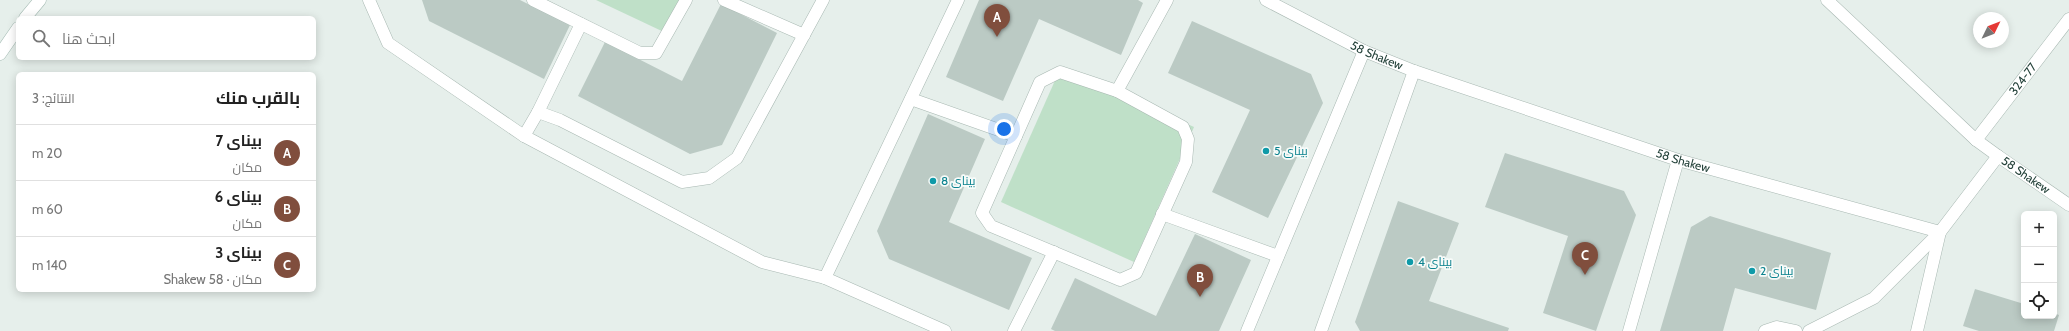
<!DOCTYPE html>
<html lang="ar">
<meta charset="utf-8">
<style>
:root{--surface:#fff;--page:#f2f2f2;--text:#222;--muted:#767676;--line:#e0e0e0;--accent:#804e3d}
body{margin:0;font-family:Cabin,Cairo,sans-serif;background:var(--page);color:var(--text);direction:rtl}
.controls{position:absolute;right:12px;bottom:12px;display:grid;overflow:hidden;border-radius:6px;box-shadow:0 2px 10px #0003}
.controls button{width:36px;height:36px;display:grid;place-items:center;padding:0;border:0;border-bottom:1px solid var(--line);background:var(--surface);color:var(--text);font:20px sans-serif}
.compass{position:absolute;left:1973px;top:12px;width:36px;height:36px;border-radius:50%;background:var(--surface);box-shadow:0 2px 10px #0003;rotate:47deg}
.you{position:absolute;left:1004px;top:129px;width:14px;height:14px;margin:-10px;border:3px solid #fff;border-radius:50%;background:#1a73e8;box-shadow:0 0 0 6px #1a73e833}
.badge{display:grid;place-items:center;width:26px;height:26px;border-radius:50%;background:var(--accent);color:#fff;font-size:13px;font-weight:700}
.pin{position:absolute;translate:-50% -33px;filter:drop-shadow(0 1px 2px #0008)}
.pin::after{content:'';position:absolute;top:21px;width:14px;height:12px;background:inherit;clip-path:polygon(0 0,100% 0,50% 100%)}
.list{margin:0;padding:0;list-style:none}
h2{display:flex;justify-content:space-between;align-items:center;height:52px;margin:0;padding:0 16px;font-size:17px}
h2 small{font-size:13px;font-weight:400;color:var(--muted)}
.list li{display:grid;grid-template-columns:26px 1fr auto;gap:12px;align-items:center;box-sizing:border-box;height:56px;padding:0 16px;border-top:1px solid var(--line)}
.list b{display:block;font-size:15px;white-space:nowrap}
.list p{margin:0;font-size:13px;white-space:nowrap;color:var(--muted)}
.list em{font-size:13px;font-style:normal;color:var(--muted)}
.icon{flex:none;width:22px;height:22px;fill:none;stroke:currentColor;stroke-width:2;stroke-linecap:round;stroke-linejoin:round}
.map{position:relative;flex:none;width:2069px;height:331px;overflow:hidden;direction:ltr}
.search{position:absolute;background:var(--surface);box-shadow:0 2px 10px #0003;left:16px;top:16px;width:300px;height:44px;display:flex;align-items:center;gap:10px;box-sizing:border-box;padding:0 14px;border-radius:6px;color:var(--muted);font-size:15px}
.panel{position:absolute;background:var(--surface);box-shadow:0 2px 10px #0003;left:16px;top:72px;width:300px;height:220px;border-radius:6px;direction:rtl}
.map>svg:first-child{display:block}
</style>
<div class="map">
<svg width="2069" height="331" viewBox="0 0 2069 331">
<rect width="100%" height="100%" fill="#e6efeb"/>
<!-- green -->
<g fill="#bfe0c8">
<path d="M596,0H682L666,33Z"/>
<path d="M1061,67L1194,127L1134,262L1001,202Z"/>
</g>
<!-- building -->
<g fill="#bbcac4">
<path d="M422,0H520L570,25L544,79L429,21Z"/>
<path d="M979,0H1138L1143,3L1121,55L1039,19L1003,101L946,77Z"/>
<path d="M721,4L777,33L722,145L690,154L578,96L605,42L682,81Z"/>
<path d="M1192,21L1311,74L1323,103L1268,218L1212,192L1250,110L1168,73Z"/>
<path d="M928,114L985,139L949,222L1032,258L1009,310L889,259L877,231Z"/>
<path d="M1505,153L1624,191L1636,215L1596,331L1543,313L1568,236L1485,207Z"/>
<path d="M1398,201L1459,223L1429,301L1509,328L1508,331H1360L1355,322Z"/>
<path d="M1710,216L1831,253L1816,310L1735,288L1723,331H1660L1691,227Z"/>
<path d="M1195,234L1251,260L1219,331H1055L1051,329L1075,278L1156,316Z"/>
<path d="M1975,289L2024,304V316H2054V313L2059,315L2054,331H1979L1963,326Z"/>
</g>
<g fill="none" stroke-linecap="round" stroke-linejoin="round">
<defs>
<g id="lane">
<path d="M533,0L640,53H656L686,0"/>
<path d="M724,0L804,35"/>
<path d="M1060,72L1117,91L1183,127L1188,139L1186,162L1136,273L1120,280L991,226L982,213L1040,82Z"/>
<path d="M1117,91L1167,0"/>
<path d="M911,99L1016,136"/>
<path d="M538,112L581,24"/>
<path d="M1162,214L1278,256"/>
<path d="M1765,331L1777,327L1796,331"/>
<path d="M1809,331L1874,298L1940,232"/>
</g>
<g id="street">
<path d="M369,0L388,43L524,136L762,262L825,278L945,331"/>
<path id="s1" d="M1266,0L1364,51L1414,71L1678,160L1940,232L1998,156L2069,205"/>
<path d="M1827,0L1976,140L1998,156"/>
<path d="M524,136L538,112L560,120L682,182L709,178L737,158L823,0"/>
<path id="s2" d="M1976,140L2069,19"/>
<path d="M825,278L958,0"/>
<path d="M1014,331L1054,252"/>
<path d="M1247,331L1364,51"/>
<path d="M1321,331L1414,71"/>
<path d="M1629,331L1678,160"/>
<path d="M1917,331L1940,232"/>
</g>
<g id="secondary">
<path d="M25,18L40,0"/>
<path d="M0,54L18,28"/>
</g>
</defs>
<!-- lane casing -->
<use href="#lane" stroke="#a8b8b2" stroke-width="13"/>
<!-- street casing -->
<use href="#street" stroke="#a8b8b2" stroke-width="13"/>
<!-- secondary casing -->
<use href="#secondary" stroke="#a4bbb3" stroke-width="13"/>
<!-- lane -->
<use href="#lane" stroke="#fff" stroke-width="12"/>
<!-- street -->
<use href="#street" stroke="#fff" stroke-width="12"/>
<!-- secondary -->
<use href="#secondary" stroke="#fff" stroke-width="12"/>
</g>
<!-- markers -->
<g fill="#0f9aa8" stroke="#f7fbf9" stroke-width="1.5">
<circle cx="1266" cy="151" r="4"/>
<circle cx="933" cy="181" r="4"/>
<circle cx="1410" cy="262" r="4"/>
<circle cx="1752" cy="271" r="4"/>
</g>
<g text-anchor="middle" stroke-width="3.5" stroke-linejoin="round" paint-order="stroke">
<!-- street labels -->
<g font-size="12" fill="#24423a" stroke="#f7fbf9">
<text dy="4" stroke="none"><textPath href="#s1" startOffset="124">58 Shakew</textPath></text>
<text dy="4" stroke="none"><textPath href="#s2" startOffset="77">324-77</textPath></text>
<text dy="4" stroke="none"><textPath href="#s1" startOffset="448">58 Shakew</textPath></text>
<text dy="4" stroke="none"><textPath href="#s1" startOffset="844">58 Shakew</textPath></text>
</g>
<!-- culture labels -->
<g font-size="12" fill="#0d838f" stroke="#f7fbf9" text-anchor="start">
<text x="1274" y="155">بيناى 5</text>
<text x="941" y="185">بيناى 8</text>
<text x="1418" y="266">بيناى 4</text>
<text x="1760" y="275">بيناى 2</text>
</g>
</g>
</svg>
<div class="controls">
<button>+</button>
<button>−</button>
<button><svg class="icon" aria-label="locate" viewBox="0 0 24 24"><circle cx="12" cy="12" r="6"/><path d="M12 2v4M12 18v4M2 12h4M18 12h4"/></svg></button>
</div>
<svg class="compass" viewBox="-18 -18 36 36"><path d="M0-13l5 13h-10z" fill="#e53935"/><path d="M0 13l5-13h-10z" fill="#767676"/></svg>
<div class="you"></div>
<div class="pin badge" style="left:997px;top:37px">A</div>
<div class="pin badge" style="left:1200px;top:297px">B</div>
<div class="pin badge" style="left:1585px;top:275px">C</div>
<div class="search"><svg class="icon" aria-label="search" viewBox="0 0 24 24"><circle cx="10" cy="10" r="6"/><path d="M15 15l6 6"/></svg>ابحث هنا</div>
<section class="panel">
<h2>بالقرب منك<small>النتائج: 3</small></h2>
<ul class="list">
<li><span class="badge">A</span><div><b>بيناى 7</b><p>مكان</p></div><em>20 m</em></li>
<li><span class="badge">B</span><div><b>بيناى 6</b><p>مكان</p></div><em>60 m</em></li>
<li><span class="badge">C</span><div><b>بيناى 3</b><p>مكان · 58 Shakew</p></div><em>140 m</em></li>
</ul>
</section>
</div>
